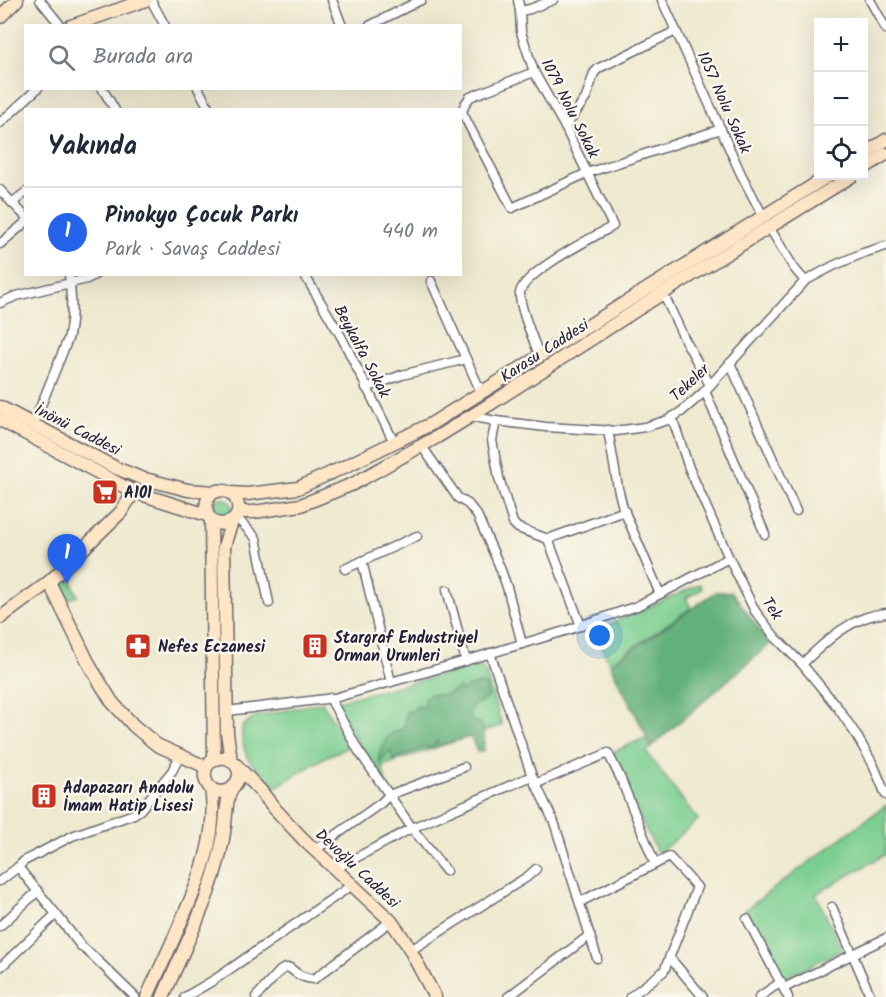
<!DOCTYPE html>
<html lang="tr">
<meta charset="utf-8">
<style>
:root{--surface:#fff;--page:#f2f2f3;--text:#1f2937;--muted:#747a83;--line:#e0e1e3;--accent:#2563eb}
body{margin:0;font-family:Kalam,sans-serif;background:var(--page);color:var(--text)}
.controls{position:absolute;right:18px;top:18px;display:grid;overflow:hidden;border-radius:0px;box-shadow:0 6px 24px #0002}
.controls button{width:54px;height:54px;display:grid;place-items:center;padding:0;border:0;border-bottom:2px solid var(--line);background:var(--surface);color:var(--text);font:30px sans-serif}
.you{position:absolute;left:600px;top:636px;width:21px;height:21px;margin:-15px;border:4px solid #fff;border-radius:50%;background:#1a73e8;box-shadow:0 0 0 9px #1a73e833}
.badge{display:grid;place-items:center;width:39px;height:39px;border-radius:50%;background:var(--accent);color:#fff;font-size:20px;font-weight:700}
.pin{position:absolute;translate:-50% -50px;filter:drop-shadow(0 2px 3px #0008)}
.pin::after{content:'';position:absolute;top:32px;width:21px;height:18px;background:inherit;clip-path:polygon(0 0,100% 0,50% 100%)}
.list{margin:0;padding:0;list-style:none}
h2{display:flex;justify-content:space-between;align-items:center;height:78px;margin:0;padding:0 24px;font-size:26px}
h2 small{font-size:20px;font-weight:400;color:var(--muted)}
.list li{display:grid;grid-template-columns:39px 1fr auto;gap:18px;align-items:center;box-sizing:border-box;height:90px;padding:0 24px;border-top:2px solid var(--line)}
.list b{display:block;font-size:22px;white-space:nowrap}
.list p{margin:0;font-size:20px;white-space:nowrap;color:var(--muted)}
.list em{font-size:20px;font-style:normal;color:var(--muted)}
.icon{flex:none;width:33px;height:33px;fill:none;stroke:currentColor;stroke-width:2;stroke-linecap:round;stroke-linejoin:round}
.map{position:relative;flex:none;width:886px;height:997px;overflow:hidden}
.search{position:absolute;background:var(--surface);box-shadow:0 6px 24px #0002;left:24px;top:24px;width:438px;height:66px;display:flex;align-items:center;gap:15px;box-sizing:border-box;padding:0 21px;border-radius:0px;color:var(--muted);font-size:22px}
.panel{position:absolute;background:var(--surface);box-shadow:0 6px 24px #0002;left:24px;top:108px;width:438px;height:168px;border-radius:0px}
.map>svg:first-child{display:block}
</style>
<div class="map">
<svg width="886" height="997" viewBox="0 0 886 997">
<rect width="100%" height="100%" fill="#fbf7ec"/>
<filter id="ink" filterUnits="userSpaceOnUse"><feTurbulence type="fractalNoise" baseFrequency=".0167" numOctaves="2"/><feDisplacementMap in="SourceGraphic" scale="12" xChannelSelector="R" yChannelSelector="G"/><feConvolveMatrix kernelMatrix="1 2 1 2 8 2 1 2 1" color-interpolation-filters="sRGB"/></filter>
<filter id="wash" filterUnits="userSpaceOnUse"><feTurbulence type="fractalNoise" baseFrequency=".008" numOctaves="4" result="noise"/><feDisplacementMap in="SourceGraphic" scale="24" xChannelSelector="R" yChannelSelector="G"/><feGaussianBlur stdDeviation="1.35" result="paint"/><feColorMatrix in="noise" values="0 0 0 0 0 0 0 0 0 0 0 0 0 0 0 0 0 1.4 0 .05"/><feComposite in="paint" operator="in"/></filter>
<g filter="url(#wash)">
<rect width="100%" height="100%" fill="#eee9cf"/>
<!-- green -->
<g fill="#7bce90" stroke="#4e7866" stroke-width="1.5">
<circle cx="222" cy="508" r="10"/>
<path d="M67,571L78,596L69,599C63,587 60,584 67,571Z"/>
<path d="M700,584L702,589L686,598L691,608L610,663L597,639L586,635Z"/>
<path d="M478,666L483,669L486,674L502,725L382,766L386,784L381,781L336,707L337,701Z"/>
<path d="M322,702L349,747L327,756L274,788C255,769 240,755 242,727L255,717Z"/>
<path d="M645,738L651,748L646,752L698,820L658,854L612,761L611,756L615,751Z"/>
<path d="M886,805V854L816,894L842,950L783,979L745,910Z"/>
</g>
<!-- forest -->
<g fill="#64b17a" stroke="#436a5a" stroke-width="1.5">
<path d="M716,592H732L770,644L652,746L610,665Z"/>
<path d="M478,684L485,685L489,696L478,704L473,705L469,711V720C472,721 476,721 479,723C487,729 484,743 483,752H477L471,737L438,746L437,741L435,743L433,748H427L426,747L393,760L390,751L379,763C378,754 383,741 390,735C393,732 400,730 404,728L406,711H413L417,706L425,707L424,698L431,694L444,695L460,688L463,692L467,687Z"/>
</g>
</g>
<g filter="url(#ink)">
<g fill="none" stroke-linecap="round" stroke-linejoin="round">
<defs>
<g id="street">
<path d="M40,0L61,26"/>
<path d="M151,0L165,26"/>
<path d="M332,0L342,26"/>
<path d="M518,0L520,11L521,32L534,72L565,127L613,226C594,237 522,273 520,293C519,307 534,341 539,355"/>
<path d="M662,0L741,174L763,216"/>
<path d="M870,0L886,29"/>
<path d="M520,11L530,9L553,0"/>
<path d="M369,26L421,0"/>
<path d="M534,72L470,97L465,104L462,112L512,208L587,173L721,129"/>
<path d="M102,88L115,110"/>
<path d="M198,88L210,110"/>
<path d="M0,123L38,88"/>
<path d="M565,127L586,98L594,73L599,68L676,31"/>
<path d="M0,190L26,217"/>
<path d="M12,203L26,192"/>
<path d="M769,227L794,268L805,281"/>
<path d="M0,244L26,222"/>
<path d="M304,274L342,338L394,442"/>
<path d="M431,281L481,392"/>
<path d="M663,293L684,338L710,385"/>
<path d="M0,303L16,296L87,279L96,274"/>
<path d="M730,363L796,511"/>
<path d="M366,388L402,375L466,359"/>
<path d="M705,391L765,534"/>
<path d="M469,416L496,421L546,427L616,431L645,427L668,420L681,412L703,393L805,281L833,266L863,253L886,246"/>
<path d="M672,417L689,468L729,558L755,611L775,637L802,664L838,708L855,733L873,764L886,795"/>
<path d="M496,421L492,440L499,478L513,523L518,528L548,539L625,511"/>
<path d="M33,425L68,339C74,316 71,298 69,274"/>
<path d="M608,430L618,488L623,508L660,594"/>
<path d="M421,445L458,498L468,504L477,515L499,565L507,587L522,644"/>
<path d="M236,517L256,538L269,603"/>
<path d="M548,539L581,626"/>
<path d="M362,561L391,682"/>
<path d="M345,569L417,536"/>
<path d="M447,590L466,661"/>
<path d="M490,653L532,776L554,822L597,958"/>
<path d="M802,664C826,641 851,616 886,613"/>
<path d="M330,698L358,750L412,828L446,871"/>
<path d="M227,711L334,698L455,664L568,630L637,606L729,558"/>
<path d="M535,784L608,753L620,777L655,864"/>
<path d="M315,850L381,803L389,795L464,767"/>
<path d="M18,867L24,861L72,836L134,814L140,810L172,771L180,756"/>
<path d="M335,869L412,828L532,776"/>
<path d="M0,881L18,867L56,914L4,964L0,967"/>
<path d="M580,902L669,857L697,887L664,971L630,997"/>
<path d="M832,907L871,997"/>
<path d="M56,914L81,946L93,956L135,997"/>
<path d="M747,919L788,997"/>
<path d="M0,926L38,891"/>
<path d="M411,950L527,877L536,869"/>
<path d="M670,958L703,997"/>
<path d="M784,988L886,938"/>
<path d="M185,997L214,980L352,885"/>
<path d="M256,997L280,971L285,968H290C298,975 303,978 314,979L391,921"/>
<path d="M508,997L590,935"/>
<path d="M759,997L781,982"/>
</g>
<g id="secondary">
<path d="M0,17L17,0"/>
<path d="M71,26L146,0"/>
<path d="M864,154L886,140"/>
<path d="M864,168L886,154"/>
<path d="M0,407L116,468L141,478L188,490L215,492"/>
<path d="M0,420L134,492L207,515"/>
<path d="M230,493L247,494L298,488L344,467L431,424L828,176"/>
<path d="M238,512H254L301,505L353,484L437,437L484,408L663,293L852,176"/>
<path d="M211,519L214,759"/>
<path d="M49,582L91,668L112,702L134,726L157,745L206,767"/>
<path d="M0,618L49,582L121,512L134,492"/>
<path d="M231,760L227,733L224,547C226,540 228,532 231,525C232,520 236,518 238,513C240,504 235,493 225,491C198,485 200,536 232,521"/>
<path d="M236,765L260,790L275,809L304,840L391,921L407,944L435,997"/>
<path d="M147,997C159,970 172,944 183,917C201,877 218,833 211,788"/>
<path d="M163,997C186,943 218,885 225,826C226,815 226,801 231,790C234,785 239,782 239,774C239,770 236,765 233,762C230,759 225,757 221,758C194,760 203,803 232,789"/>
</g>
</defs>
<!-- street casing -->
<use href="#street" stroke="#69686f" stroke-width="11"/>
<!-- secondary casing -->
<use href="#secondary" stroke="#69686f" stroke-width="15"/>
<!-- street -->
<use href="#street" stroke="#fff" stroke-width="8"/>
<!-- secondary -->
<use href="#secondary" stroke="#fee5c5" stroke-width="12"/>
</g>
</g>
<!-- icons -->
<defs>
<symbol id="supermarket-square" viewBox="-11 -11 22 22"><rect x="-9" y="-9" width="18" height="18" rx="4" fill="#c8321e" stroke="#fbf7ec"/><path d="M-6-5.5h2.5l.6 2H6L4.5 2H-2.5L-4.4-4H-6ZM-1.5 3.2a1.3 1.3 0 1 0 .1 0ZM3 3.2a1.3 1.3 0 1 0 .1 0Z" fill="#fff"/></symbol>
<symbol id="pharmacy-square" viewBox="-11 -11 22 22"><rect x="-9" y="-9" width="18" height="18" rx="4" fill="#c8321e" stroke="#fbf7ec"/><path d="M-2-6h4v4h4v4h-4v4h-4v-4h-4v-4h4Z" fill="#fff"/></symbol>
<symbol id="building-square" viewBox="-11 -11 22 22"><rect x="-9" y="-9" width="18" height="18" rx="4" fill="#c8321e" stroke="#fbf7ec"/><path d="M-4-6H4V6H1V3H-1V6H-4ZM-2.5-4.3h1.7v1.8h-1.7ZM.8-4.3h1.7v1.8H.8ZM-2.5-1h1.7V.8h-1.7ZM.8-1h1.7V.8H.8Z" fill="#fff"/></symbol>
</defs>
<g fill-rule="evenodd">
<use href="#supermarket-square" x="90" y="477" width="30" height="30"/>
<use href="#pharmacy-square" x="123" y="631" width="30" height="30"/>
<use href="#building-square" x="300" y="631" width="30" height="30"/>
<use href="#building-square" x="29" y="781" width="30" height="30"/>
</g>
<g text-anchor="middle" stroke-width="5" stroke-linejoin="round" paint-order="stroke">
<!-- street labels -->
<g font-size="16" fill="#22223b" stroke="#fbf7ec">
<text transform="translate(725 102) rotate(66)" y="6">1057 Nolu Sokak</text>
<text transform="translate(571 108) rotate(63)" y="6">1079 Nolu Sokak</text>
<text transform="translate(544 350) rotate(-33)" y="6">Karasu Caddesi</text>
<text transform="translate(363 351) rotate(62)" y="6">Beykalfa Sokak</text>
<text transform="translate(689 382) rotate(-43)" y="6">Tekeler</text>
<text transform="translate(78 429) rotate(27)" y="6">İnönü Caddesi</text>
<text transform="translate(773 608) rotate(56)" y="6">Tek</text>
<text transform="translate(358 868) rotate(43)" y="6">Devoğlu Caddesi</text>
</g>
<!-- poi labels -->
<g font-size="16" font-weight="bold" fill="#22223b" stroke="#fbf7ec" text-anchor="start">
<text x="124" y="498">A101</text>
<text x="334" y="643">Stargraf Endustriyel<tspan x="334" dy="18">Orman Urunleri</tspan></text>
<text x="158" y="652">Nefes Eczanesi</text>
<text x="63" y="793">Adapazarı Anadolu<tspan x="63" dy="18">İmam Hatip Lisesi</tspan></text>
</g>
</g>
</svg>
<div class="controls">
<button>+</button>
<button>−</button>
<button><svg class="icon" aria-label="locate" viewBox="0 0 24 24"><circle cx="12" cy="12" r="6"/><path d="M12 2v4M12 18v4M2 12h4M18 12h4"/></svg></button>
</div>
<div class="you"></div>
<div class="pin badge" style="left:67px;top:584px">1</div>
<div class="search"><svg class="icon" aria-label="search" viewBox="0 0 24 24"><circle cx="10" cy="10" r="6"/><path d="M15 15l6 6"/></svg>Burada ara</div>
<section class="panel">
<h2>Yakında<small></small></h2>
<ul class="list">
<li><span class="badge">1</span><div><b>Pinokyo Çocuk Parkı</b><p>Park · Savaş Caddesi</p></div><em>440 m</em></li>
</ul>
</section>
</div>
